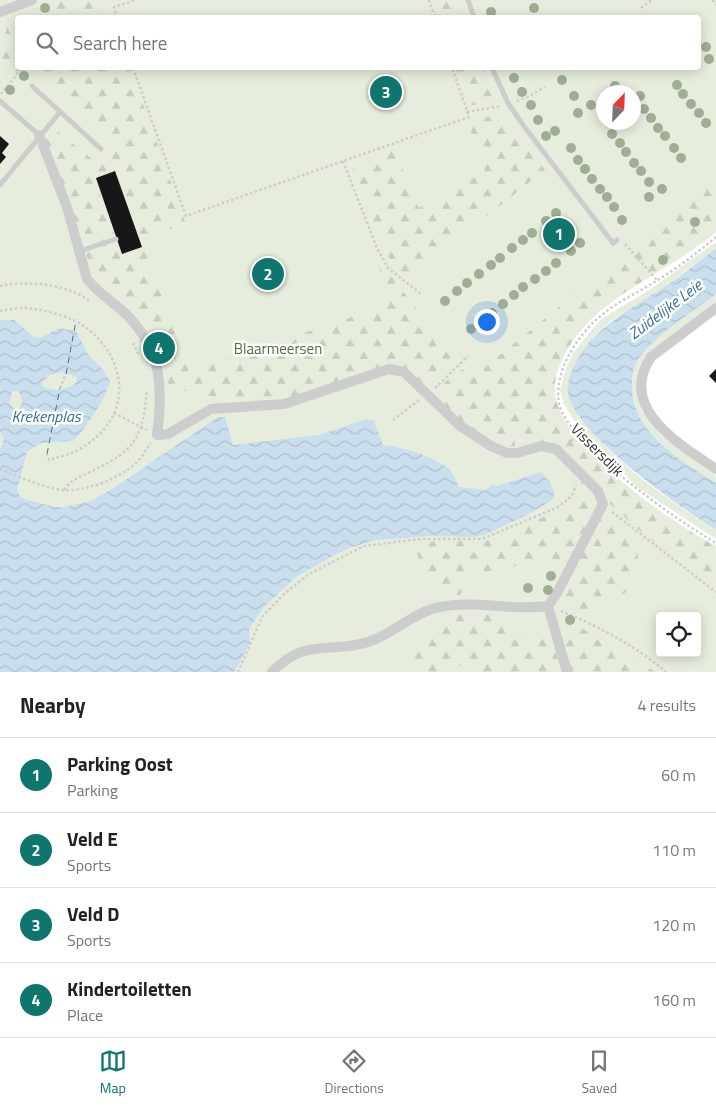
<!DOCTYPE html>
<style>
:root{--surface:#fff;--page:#f6f6f6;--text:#222;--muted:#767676;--line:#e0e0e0;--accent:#0f766e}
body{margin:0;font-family:"Titillium Web",sans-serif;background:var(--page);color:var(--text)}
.controls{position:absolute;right:15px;bottom:15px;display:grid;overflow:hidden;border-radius:5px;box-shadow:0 2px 12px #0003}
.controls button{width:45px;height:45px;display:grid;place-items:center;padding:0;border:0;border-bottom:1px solid var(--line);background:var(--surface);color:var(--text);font:25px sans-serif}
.compass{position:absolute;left:596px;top:85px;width:45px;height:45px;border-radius:50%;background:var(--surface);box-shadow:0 2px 12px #0003;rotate:23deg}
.you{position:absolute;left:486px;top:321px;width:18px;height:18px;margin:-12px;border:4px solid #fff;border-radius:50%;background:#1a73e8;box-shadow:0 0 0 8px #1a73e833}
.badge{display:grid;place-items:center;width:32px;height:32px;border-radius:50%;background:var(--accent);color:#fff;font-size:16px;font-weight:700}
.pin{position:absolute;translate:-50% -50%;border:2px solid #fff;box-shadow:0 1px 5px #0006}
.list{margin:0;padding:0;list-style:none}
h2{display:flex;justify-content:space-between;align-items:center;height:65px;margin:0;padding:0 20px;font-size:21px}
h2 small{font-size:16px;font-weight:400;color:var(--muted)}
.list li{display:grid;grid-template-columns:32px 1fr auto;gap:15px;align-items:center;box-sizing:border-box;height:75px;padding:0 20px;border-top:1px solid var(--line)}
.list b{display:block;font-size:19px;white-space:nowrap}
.list p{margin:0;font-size:16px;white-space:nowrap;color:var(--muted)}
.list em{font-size:16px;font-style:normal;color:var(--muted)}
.icon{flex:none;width:28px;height:28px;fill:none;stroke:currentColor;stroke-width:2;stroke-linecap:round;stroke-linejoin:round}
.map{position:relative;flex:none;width:716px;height:672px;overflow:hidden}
.search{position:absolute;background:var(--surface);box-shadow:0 2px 12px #0003;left:15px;right:15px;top:15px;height:55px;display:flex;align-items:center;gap:12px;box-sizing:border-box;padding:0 18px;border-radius:5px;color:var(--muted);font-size:19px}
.sheet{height:365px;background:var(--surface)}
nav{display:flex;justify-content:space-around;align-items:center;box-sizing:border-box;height:70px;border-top:1px solid var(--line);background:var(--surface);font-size:14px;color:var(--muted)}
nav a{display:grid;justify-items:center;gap:2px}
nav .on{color:var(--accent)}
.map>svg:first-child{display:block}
</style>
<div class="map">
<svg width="716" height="672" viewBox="0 0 716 672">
<defs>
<pattern id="forest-firs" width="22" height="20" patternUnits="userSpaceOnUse" patternTransform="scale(1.25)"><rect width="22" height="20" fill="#e6eddd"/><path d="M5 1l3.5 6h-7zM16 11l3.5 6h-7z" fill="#c6ccbe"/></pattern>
<pattern id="water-waves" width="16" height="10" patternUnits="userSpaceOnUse" patternTransform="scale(1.25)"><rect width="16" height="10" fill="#c9dfee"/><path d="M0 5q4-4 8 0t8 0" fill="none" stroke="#adc0cc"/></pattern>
</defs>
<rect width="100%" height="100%" fill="#fff"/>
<!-- green -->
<g fill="#e6eddd" fill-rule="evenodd">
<path d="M0,0H716V232C677,265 627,285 591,319C572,338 549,372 556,400C568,450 671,523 716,546V672H0ZM18,18H698V68H18ZM604,92H634V122H604ZM660,616H697V653H660Z"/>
<path d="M716,242V248L664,287L612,320L594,336L575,367L569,394C590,448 668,500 716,530V539L637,487L580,429L563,403L560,389L566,368L573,353L600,320L649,290Z"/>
<path d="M716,294V305L660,346L638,383L637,393L642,411L652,425L663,437L716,476V483C680,460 630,432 632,383C632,371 636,360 644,352C664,329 692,313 716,294Z"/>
</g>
<!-- forest -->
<g fill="url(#forest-firs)">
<path d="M61,0H100L112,17L18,18V68H37L19,87L0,73L8,18Z"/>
<path d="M431,0H459L465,17H437Z"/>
<path d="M39,68H130L186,224L141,238L116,169L94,178L122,256L145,248L189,372L390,304L376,257L459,363L428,386L423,385L405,370L290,399C248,403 210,398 169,387L163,360L168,358L159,337L153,339L138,318L94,277L45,137L55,129L97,163L117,139Z"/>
<path d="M454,68H483L501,101L467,106Z"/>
<path d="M503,112L545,170L407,279L383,250L351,164L394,149L419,208L485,171L468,123Z"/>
<path d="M716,179V232C677,265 627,285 591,319C572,338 549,372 556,400C568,450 671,523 716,546V575L708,576L691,570L639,530L607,501L597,484L561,448H520L513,428L511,429L516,449L507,450C481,438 449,420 438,394L445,382L463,369L473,377Z"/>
<path d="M582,481L591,493L595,510L570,556L565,560L500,568L472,576L460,595C421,596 421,576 416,542L492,540L559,510L575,496Z"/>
<path d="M602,512L635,534C638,552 643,583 623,594C614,599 603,602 593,605L587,615L557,602Z"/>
<path d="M468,609L496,615L530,636L540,624L549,625L561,672H483L463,665L445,672H410L417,665L410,641L432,629L449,611Z"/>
<path d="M555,618C592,631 624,649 655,672H570Z"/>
</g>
<!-- water -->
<g fill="url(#water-waves)" fill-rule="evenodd">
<path d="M716,248V294C692,313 664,329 644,352C636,360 632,371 632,383C630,432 680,460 716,483V530C681,508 573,433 568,392C566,373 584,347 596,335C617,315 641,302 664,287C682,275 699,261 716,248Z"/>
<path d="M0,320H14L34,337L40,338L59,328L76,331L89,356L102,368L110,381C105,400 87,427 73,441L40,443L27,452L17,490L21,498L54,507H65L91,501L115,487L218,417H225L233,445L319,435L366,419L374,421L383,445C405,448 431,455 449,469C454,473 456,482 459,487L485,490L492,485L498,486L541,472L550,482L555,493L552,500L531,513L484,535L474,537L432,536L376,540L349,548L331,557L296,577L264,607L249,629L250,643L234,672H0V450L4,439L0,431ZM62,372L77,377V382C67,390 55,392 43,387L42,382L50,375ZM15,391L19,392C23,399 23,406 17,411L9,404L12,392Z"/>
</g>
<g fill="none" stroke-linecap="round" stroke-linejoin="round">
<!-- ferry -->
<g stroke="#3a7096" stroke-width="1" stroke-dasharray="6 5" stroke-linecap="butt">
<path d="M66,374L76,321"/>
<path d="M47,454L60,388"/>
</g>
</g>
<!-- building -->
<g fill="#171717">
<path d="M0,136L9,144L2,153L6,157L0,164Z"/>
<path d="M115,171L142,247L122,254L96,178Z"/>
<path d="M158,338L166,356L160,358L152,340Z"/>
<path d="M716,369V383L709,376Z"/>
</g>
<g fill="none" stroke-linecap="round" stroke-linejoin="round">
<!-- path -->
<g stroke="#cdcdcd" stroke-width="2.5" stroke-dasharray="2.5 2.5" stroke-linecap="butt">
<path d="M429,0L435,18"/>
<path d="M713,0L716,5"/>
<path d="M641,8L652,0"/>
<path d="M117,18L114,7L136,0"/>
<path d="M133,68L186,216L469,117L452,68"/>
<path d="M1,94L22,68"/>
<path d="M517,101L528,97L545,87"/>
<path d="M467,112L500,106"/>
<path d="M343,161L377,248L388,268L421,294"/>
<path d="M716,237C695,255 672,272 648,286C633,295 616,303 603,314C579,333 553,371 559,403C568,445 678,521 716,543"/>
<path d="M625,244L657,280"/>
<path d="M0,286C28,280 66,284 90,301"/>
<path d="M0,311C7,310 15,308 23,308C35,307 71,317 81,324C131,358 134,420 78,450C69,455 58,457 49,460L47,454"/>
<path d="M133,343L139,356"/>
<path d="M60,388L66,374"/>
<path d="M435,388L468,356"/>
<path d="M114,413L147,430"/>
<path d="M393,420L419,400"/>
<path d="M568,445L578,432"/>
<path d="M0,469C20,477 41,487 63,490C85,492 118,479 135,464C141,459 146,449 151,443"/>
<path d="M64,490C72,479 80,477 92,471C136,450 143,437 147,390"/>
<path d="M612,512L716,592"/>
<path d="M561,611C598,626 636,646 666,672"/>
<path d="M238,672L262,617L284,594L309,574L364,546L421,539H482L558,507L572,496L576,485"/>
</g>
<!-- lane -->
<g stroke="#cdcdcd" stroke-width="5">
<path d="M468,0L474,18"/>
<path d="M492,68L508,103L523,125L613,243L617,240"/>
<path d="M32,86L101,149"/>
<path d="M0,101L39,135"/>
<path d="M0,185L60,112"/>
<path d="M80,251L116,239"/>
</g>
<!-- street -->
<g stroke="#cdcdcd" stroke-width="10">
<path d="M0,12L32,0"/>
<path d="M39,135L67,207L87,279C98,293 113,302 126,314C162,350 163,388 157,435L168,434L211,409L284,404L389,369L404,372L459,425L491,446L507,453H517L541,446L556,449L598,491L603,504L557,593L548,606C512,611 475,600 440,607C414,612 393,634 368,642C330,654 305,637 272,672"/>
<path d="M716,308L651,357C617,408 679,444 716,469"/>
<path d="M548,606L567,672"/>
</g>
</g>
<!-- trees -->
<g fill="#a0af93">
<circle cx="45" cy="8" r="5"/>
<circle cx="534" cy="8" r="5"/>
<circle cx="491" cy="12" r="5"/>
<circle cx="706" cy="47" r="5"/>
<circle cx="709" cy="59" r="5"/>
<circle cx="24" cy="76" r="5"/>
<circle cx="514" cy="78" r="5"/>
<circle cx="562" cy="80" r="5"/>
<circle cx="677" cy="85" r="5"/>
<circle cx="615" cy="86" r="5"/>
<circle cx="10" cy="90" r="5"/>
<circle cx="522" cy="92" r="5"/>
<circle cx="683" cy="94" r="5"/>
<circle cx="574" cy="96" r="5"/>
<circle cx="640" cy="96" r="5"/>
<circle cx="691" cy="104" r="5"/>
<circle cx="531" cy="105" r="5"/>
<circle cx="591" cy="105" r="5"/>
<circle cx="644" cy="109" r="5"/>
<circle cx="578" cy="113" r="5"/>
<circle cx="699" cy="113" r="5"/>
<circle cx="651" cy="118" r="5"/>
<circle cx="538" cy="120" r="5"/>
<circle cx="706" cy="123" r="5"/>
<circle cx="658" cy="128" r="5"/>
<circle cx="555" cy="131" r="5"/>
<circle cx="612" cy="134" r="5"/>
<circle cx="546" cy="136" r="5"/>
<circle cx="665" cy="136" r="5"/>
<circle cx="620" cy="143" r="5"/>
<circle cx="571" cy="148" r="5"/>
<circle cx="674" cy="148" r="5"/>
<circle cx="626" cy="152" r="5"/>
<circle cx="681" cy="158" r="5"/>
<circle cx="578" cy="160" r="5"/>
<circle cx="634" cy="163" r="5"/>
<circle cx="585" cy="169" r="5"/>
<circle cx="641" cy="171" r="5"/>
<circle cx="592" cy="179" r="5"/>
<circle cx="649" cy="182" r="5"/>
<circle cx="600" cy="189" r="5"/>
<circle cx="662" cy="189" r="5"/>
<circle cx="607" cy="197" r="5"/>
<circle cx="649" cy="197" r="5"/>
<circle cx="614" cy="207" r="5"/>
<circle cx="556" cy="213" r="5"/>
<circle cx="622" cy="220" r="5"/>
<circle cx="546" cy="221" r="5"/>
<circle cx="695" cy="222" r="5"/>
<circle cx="532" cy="233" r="5"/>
<circle cx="523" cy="240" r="5"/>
<circle cx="580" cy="243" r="5"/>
<circle cx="512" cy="248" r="5"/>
<circle cx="571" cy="251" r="5"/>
<circle cx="500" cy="258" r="5"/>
<circle cx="663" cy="260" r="5"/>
<circle cx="556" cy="263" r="5"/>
<circle cx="491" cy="265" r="5"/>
<circle cx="546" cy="271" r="5"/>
<circle cx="479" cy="274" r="5"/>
<circle cx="535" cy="279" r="5"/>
<circle cx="467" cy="283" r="5"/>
<circle cx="523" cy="287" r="5"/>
<circle cx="457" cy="291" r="5"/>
<circle cx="514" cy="295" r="5"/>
<circle cx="445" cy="301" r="5"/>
<circle cx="503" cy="304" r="5"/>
<circle cx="492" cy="313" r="5"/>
<circle cx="481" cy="321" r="5"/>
<circle cx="471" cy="329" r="5"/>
<circle cx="551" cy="576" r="5"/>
<circle cx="528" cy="588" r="5"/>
<circle cx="548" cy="590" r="5"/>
<circle cx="570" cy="620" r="5"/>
</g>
<g text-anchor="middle" stroke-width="5" stroke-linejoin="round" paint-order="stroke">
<!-- park labels -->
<g font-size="15" fill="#526e3b" stroke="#fff">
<text x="278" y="354">Blaarmeersen</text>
</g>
<!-- street labels -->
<g font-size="15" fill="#303030" stroke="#fff">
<text transform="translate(597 450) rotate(45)" y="5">Vissersdijk</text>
</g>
<!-- water labels -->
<g font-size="16" font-style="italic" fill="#3a7096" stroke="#fff">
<text transform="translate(665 309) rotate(-37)" y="6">Zuidelijke Leie</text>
<text x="46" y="422">Krekenplas</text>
</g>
</g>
</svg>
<div class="controls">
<button><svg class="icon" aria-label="locate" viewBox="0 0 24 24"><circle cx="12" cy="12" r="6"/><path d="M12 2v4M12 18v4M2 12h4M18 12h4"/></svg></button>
</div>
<svg class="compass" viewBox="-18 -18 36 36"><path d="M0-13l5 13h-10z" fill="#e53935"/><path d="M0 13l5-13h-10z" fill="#767676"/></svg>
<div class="you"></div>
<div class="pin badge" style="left:559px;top:234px">1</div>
<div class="pin badge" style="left:268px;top:274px">2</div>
<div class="pin badge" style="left:386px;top:92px">3</div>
<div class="pin badge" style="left:159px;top:348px">4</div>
<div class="search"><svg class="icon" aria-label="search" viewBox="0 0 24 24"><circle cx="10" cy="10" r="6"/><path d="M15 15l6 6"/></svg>Search here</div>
</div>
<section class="sheet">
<h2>Nearby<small>4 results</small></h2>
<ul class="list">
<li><span class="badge">1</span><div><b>Parking Oost</b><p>Parking</p></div><em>60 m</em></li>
<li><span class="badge">2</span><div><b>Veld E</b><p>Sports</p></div><em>110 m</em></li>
<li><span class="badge">3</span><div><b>Veld D</b><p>Sports</p></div><em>120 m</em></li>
<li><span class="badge">4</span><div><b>Kindertoiletten</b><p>Place</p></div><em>160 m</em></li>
</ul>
</section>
<nav>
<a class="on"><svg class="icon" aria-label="map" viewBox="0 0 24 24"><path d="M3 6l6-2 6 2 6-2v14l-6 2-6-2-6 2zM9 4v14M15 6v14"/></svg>Map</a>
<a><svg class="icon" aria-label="directions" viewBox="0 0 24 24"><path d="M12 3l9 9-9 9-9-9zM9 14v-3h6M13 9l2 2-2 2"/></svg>Directions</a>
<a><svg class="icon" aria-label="saved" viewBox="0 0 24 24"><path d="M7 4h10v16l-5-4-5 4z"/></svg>Saved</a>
</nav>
